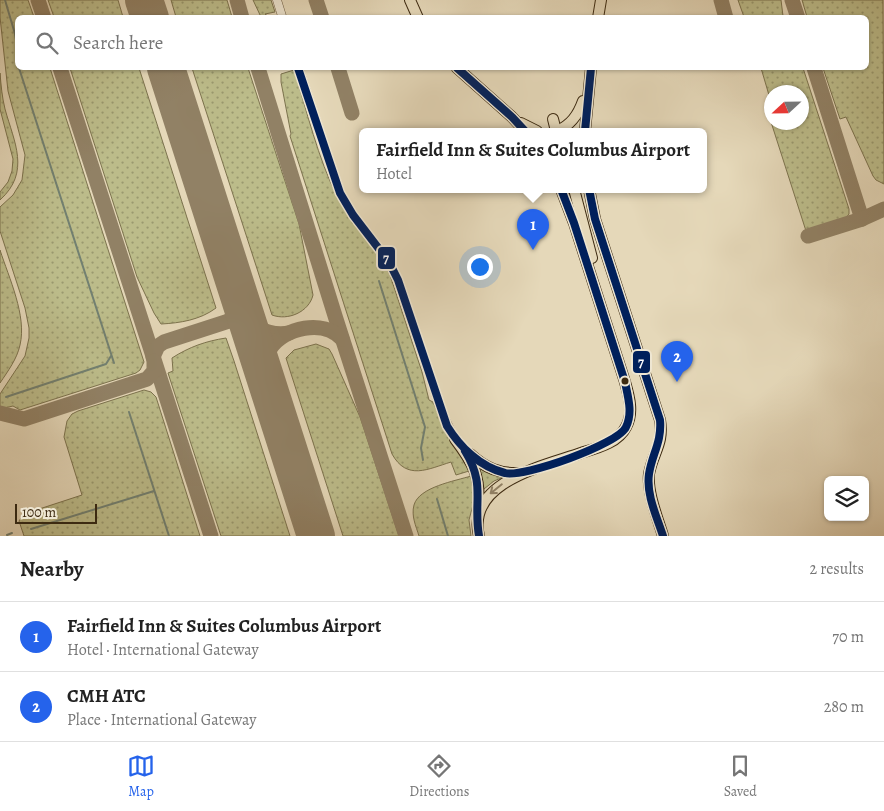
<!DOCTYPE html>
<meta charset="utf-8">
<style>
:root{--surface:#fff;--page:#f6f6f6;--text:#222;--muted:#767676;--line:#e0e0e0;--accent:#2563eb}
body{margin:0;font-family:Alegreya,serif;background:var(--page);color:var(--text)}
.controls{position:absolute;right:15px;bottom:15px;display:grid;overflow:hidden;border-radius:8px;box-shadow:0 1px 4px #0004}
.controls button{width:45px;height:45px;display:grid;place-items:center;padding:0;border:0;border-bottom:1px solid var(--line);background:var(--surface);color:var(--text);font:25px sans-serif}
.compass{position:absolute;left:764px;top:85px;width:45px;height:45px;border-radius:50%;background:var(--surface);box-shadow:0 1px 4px #0004;rotate:248deg}
.scale{position:absolute;left:15px;bottom:12px;width:82px;box-sizing:border-box;padding-left:5px;border:2px solid #3d2a11;border-top:0;font-size:14px;line-height:18px;white-space:nowrap;color:#3d2a11;-webkit-text-stroke:4px #eee6d2;paint-order:stroke}
.you{position:absolute;left:479px;top:266px;width:18px;height:18px;margin:-12px;border:4px solid #fff;border-radius:50%;background:#1a73e8;box-shadow:0 0 0 8px #1a73e833}
.badge{display:grid;place-items:center;width:32px;height:32px;border-radius:50%;background:var(--accent);color:#fff;font-size:16px;font-weight:700}
.pin{position:absolute;translate:-50% -41px;filter:drop-shadow(0 1px 2px #0008)}
.pin::after{content:'';position:absolute;top:26px;width:18px;height:15px;background:inherit;clip-path:polygon(0 0,100% 0,50% 100%)}
.popup{position:absolute;left:359px;top:128px;width:348px;height:65px;box-sizing:border-box;display:grid;place-content:center;border-radius:8px;background:var(--surface);filter:drop-shadow(0 1px 4px #0005);font-size:16px;white-space:nowrap;color:var(--muted)}
.popup b{font-size:19px;color:var(--text)}
.popup::after{content:'';position:absolute;left:50%;top:100%;margin-left:-10px;border:10px solid transparent;border-top-color:var(--surface)}
.list{margin:0;padding:0;list-style:none}
h2{display:flex;justify-content:space-between;align-items:center;height:65px;margin:0;padding:0 20px;font-size:21px}
h2 small{font-size:16px;font-weight:400;color:var(--muted)}
.list li{display:grid;grid-template-columns:32px 1fr auto;gap:15px;align-items:center;box-sizing:border-box;height:70px;padding:0 20px;border-top:1px solid var(--line)}
.list b{display:block;font-size:19px;white-space:nowrap}
.list p{margin:0;font-size:16px;white-space:nowrap;color:var(--muted)}
.list em{font-size:16px;font-style:normal;color:var(--muted)}
.icon{flex:none;width:28px;height:28px;fill:none;stroke:currentColor;stroke-width:2;stroke-linecap:round;stroke-linejoin:round}
.map{position:relative;flex:none;width:884px;height:536px;overflow:hidden}
.search{position:absolute;background:var(--surface);box-shadow:0 1px 4px #0004;left:15px;right:15px;top:15px;height:55px;display:flex;align-items:center;gap:12px;box-sizing:border-box;padding:0 18px;border-radius:8px;color:var(--muted);font-size:19px}
.sheet{height:205px;background:var(--surface)}
nav{display:flex;justify-content:space-around;align-items:center;box-sizing:border-box;height:70px;border-top:1px solid var(--line);background:var(--surface);font-size:14px;color:var(--muted)}
nav a{display:grid;justify-items:center;gap:2px}
nav .on{color:var(--accent)}
.map>svg:first-child{display:block}
</style>
<div class="map">
<svg width="884" height="536" viewBox="0 0 884 536">
<defs>
<pattern id="grass-dots" width="8" height="8" patternUnits="userSpaceOnUse" patternTransform="scale(1.25)"><rect width="8" height="8" fill="#bcbc8a"/><path d="M2 2h.1M6 6h.1" fill="none" stroke="#9a996f" stroke-width="1.8" stroke-linecap="round"/></pattern>
</defs>
<rect width="100%" height="100%" fill="#e5d8b9"/>
<filter id="stains"><feTurbulence type="fractalNoise" baseFrequency=".004" numOctaves="4"/><feColorMatrix values="0 0 0 0 .2 0 0 0 0 .09 0 0 0 0 .02 0 0 0 .5 -.17"/></filter>
<radialGradient id="worn" r=".72"><stop offset=".6" stop-color="#630" stop-opacity="0"/><stop offset="1" stop-color="#630" stop-opacity=".3"/></radialGradient>
<!-- grass -->
<g fill="url(#grass-dots)" stroke="#7c734e">
<path d="M0,0H28L34,17L18,18V68H50L144,362L140,370L136,373L20,410L13,406L0,409V394L25,356L29,338V328L25,308L0,231V207L13,195L22,180L25,155L8,91L0,17Z"/>
<path d="M48,0H118L123,17H54Z"/>
<path d="M171,0H227L232,17H176Z"/>
<path d="M253,0H271L275,12L265,14L269,17H261Z"/>
<path d="M738,0H781L783,16L782,18L744,17Z"/>
<path d="M802,0H883L884,184L876,180L873,176L846,117L840,119L823,68H866V18L807,17Z"/>
<path d="M70,68H139L216,308C200,320 180,323 161,324L154,313L137,277Z"/>
<path d="M192,68H248L299,224L313,295C309,312 288,321 272,315Z"/>
<path d="M761,68H803L849,209V214L845,219L808,232L806,231L771,122H802V92H772L771,102Z"/>
<path d="M294,70C307,111 318,159 337,196C352,224 375,247 390,275L422,372L429,400L433,402L446,432L465,458L469,471L456,475L451,462C428,469 407,481 392,454L290,136L291,134L281,82V74Z"/>
<path d="M0,73C1,85 2,97 5,109C14,142 31,172 0,200V192L8,182L12,171L13,159L0,109Z"/>
<path d="M0,250C9,278 27,316 20,345C17,359 8,371 0,383Z"/>
<path d="M226,338L234,361L290,536H221L168,373L173,371L172,358C189,347 206,341 226,338Z"/>
<path d="M316,344L329,349L332,354L360,417L399,536H343L286,358L294,350Z"/>
<path d="M144,390L151,392L156,397L200,536H24L19,521L24,514L82,495L64,437L67,421L72,414L78,411Z"/>
<path d="M477,463L506,476L494,481L484,489Z"/>
<path d="M471,476L474,477V501L469,520L471,536H419C416,526 411,516 414,505C419,487 455,481 471,476Z"/>
</g>
<g fill="none" stroke-linecap="round" stroke-linejoin="round">
<!-- stream -->
<g stroke="#728071" stroke-width="2">
<path d="M5,0L15,34L18,51"/>
<path d="M19,68L114,363"/>
<path d="M379,281L425,427L421,448L423,460"/>
<path d="M6,397L106,364L111,356"/>
<path d="M129,412L169,536"/>
<path d="M437,499L448,536"/>
<path d="M31,529L154,491"/>
<path d="M7,535L12,533"/>
</g>
<!-- taxiway -->
<g stroke="#918165" stroke-width="15">
<path d="M38,0L44,18"/>
<path d="M237,0L242,18"/>
<path d="M316,0L322,18"/>
<path d="M721,0L726,18"/>
<path d="M792,0L798,18"/>
<path d="M60,68L211,536"/>
<path d="M258,68L336,319L406,536"/>
<path d="M338,68L352,113"/>
<path d="M814,68L862,219"/>
<path d="M808,236L862,219L884,209"/>
<path d="M228,321C240,317 242,311 240,299"/>
<path d="M153,357L158,346L164,342L235,319C255,321 262,337 289,333"/>
<path d="M267,382C265,371 263,359 270,349C284,327 324,319 342,339"/>
<path d="M0,413L24,419L147,379L154,371V361"/>
</g>
<!-- runway -->
<g stroke="#918165" stroke-width="38">
<path d="M144,0L150,18"/>
<path d="M166,68L316,536"/>
</g>
<defs>
<g id="minor">
<path d="M277,0L282,16"/>
<path d="M299,69L340,193L353,215L389,262L398,280L442,413L455,439"/>
</g>
<g id="major">
<path d="M410,0L418,18"/>
<path d="M598,18L601,0"/>
<path d="M457,68L512,117L525,131"/>
<path d="M553,119L556,131"/>
<path d="M521,123L537,131"/>
<path d="M557,131C571,125 578,115 583,101"/>
<path d="M585,131L591,68"/>
<path d="M574,189L592,258"/>
<path d="M589,189L595,219L660,420C664,444 653,452 649,474C647,492 658,519 663,536"/>
<path d="M455,439C474,464 481,477 478,509"/>
<path d="M470,454C485,468 500,474 520,473"/>
<path d="M479,536C466,482 544,466 581,453C597,448 618,443 626,427C634,413 629,396 625,382L574,223L561,189"/>
</g>
</defs>
<!-- minor casing -->
<use href="#minor" stroke="#67563b" stroke-width="9"/>
<!-- major casing -->
<use href="#major" stroke="#3d2a11" stroke-width="12"/>
<!-- minor -->
<use href="#minor" stroke="#eee6d2" stroke-width="8"/>
<!-- major -->
<use href="#major" stroke="#e5d8b9" stroke-width="10"/>
<defs>
<g id="bus-1">
<path d="M298,68L340,193L353,215L389,262L398,280L447,426C460,447 480,467 505,473C523,478 619,444 626,427C633,413 628,397 625,382L574,223L561,189"/>
<path d="M457,68L512,117L525,131"/>
<path d="M585,131L591,68"/>
<path d="M589,189L595,219L660,420C662,442 652,454 649,474C646,495 657,517 663,536"/>
<path d="M465,451C486,485 473,501 479,536"/>
</g>
</defs>
<!-- bus-1 casing -->
<use href="#bus-1" stroke="#eee6d2" stroke-width="11"/>
<!-- bus-1 -->
<use href="#bus-1" stroke="#00205b" stroke-width="8"/>
</g>
<!-- one-way arrows -->
<defs><path id="oneway-shaft" d="M-6 0H5M1.5-3L5.5 0L1.5 3" fill="none" stroke-width="1.6" stroke-linecap="round" stroke-linejoin="round" transform="scale(1.25)"/></defs>
<use stroke="#918165" href="#oneway-shaft" transform="translate(496 489) rotate(141)"/>
<!-- markers -->
<circle fill="#3d2a11" stroke="#eee6d2" stroke-width="2" cx="625" cy="381" r="4.5"/>
<g stroke="#eee6d2" stroke-width="2">
<rect x="377" y="246" width="19" height="24" rx="5" fill="#00205b"/>
<rect x="632" y="350" width="19" height="24" rx="5" fill="#00205b"/>
</g>
<g font-size="14" text-anchor="middle" font-weight="bold" fill="#fff">
<text x="386" y="263">7</text>
<text x="641" y="367">7</text>
</g>
<rect width="100%" height="100%" filter="url(#stains)"/>
<rect width="100%" height="100%" fill="url(#worn)"/>
</svg>
<div class="controls">
<button><svg class="icon" aria-label="layers" viewBox="0 0 24 24"><path d="M12 4l9 5-9 5-9-5zM3 14l9 5 9-5"/></svg></button>
</div>
<svg class="compass" viewBox="-18 -18 36 36"><path d="M0-13l5 13h-10z" fill="#e53935"/><path d="M0 13l5-13h-10z" fill="#767676"/></svg>
<div class="scale">100 m</div>
<div class="you"></div>
<div class="pin badge" style="left:533px;top:250px">1</div>
<div class="popup"><b>Fairfield Inn &amp; Suites Columbus Airport</b>Hotel</div>
<div class="pin badge" style="left:677px;top:382px">2</div>
<div class="search"><svg class="icon" aria-label="search" viewBox="0 0 24 24"><circle cx="10" cy="10" r="6"/><path d="M15 15l6 6"/></svg>Search here</div>
</div>
<section class="sheet">
<h2>Nearby<small>2 results</small></h2>
<ul class="list">
<li><span class="badge">1</span><div><b>Fairfield Inn &amp; Suites Columbus Airport</b><p>Hotel · International Gateway</p></div><em>70 m</em></li>
<li><span class="badge">2</span><div><b>CMH ATC</b><p>Place · International Gateway</p></div><em>280 m</em></li>
</ul>
</section>
<nav>
<a class="on"><svg class="icon" aria-label="map" viewBox="0 0 24 24"><path d="M3 6l6-2 6 2 6-2v14l-6 2-6-2-6 2zM9 4v14M15 6v14"/></svg>Map</a>
<a><svg class="icon" aria-label="directions" viewBox="0 0 24 24"><path d="M12 3l9 9-9 9-9-9zM9 14v-3h6M13 9l2 2-2 2"/></svg>Directions</a>
<a><svg class="icon" aria-label="saved" viewBox="0 0 24 24"><path d="M7 4h10v16l-5-4-5 4z"/></svg>Saved</a>
</nav>
